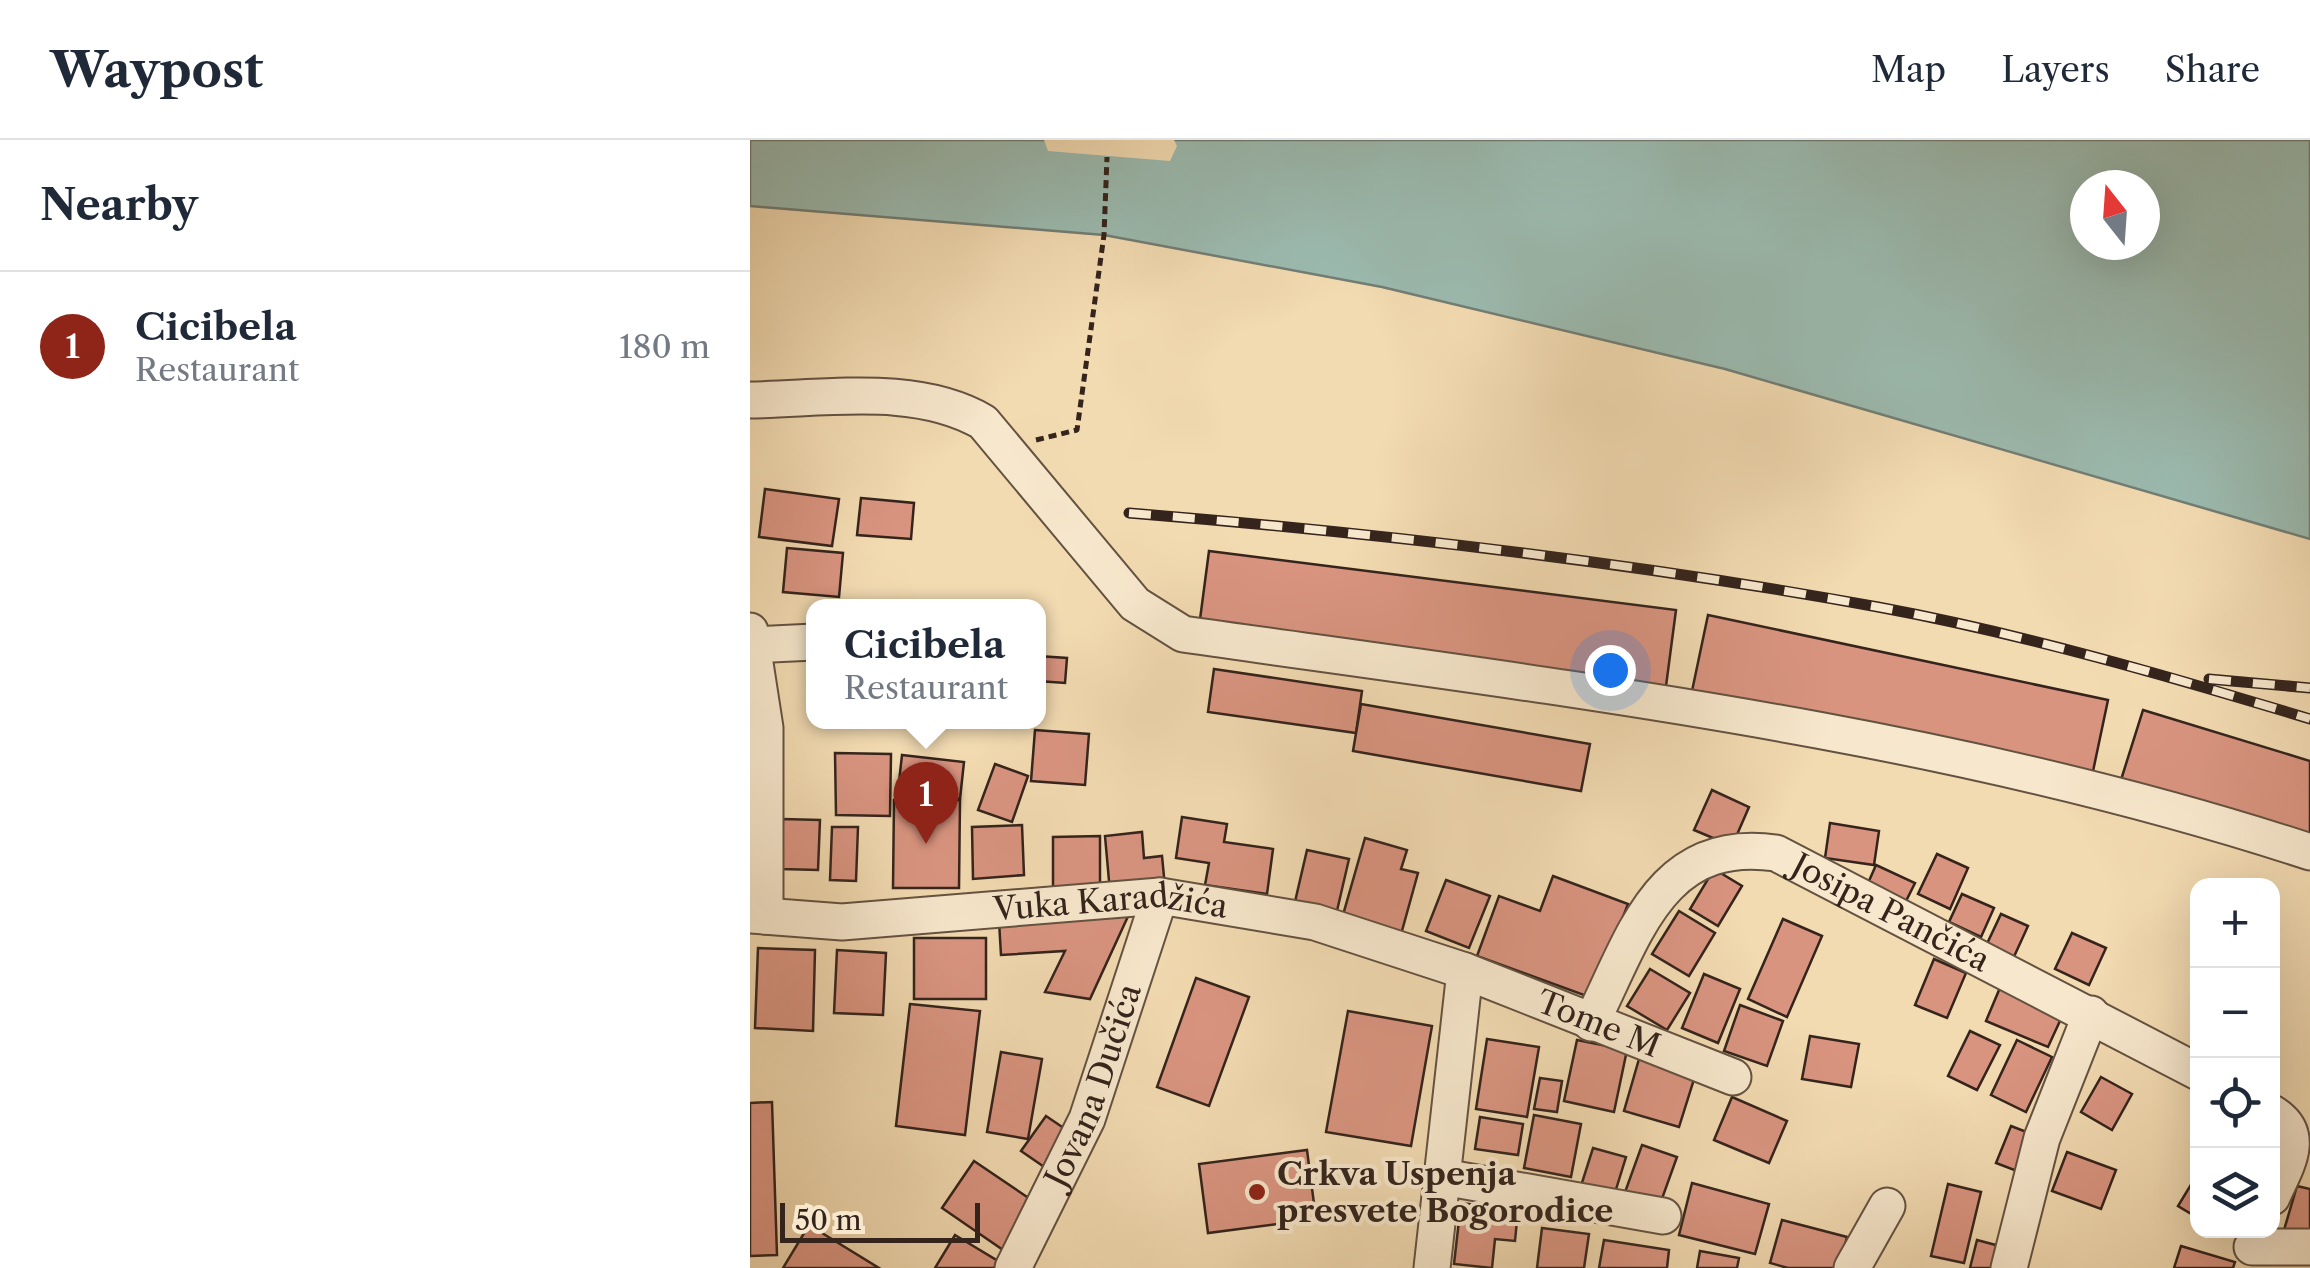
<!DOCTYPE html>
<meta charset="utf-8">
<style>
:root{--surface:#fff;--page:#f2f2f3;--text:#1f2937;--muted:#747a83;--line:#e0e1e3;--accent:#8f2418}
body{margin:0;font-family:"Libre Caslon Text",serif;background:var(--page);color:var(--text)}
.controls{position:absolute;right:30px;bottom:30px;display:grid;overflow:hidden;border-radius:20px;box-shadow:0 10px 40px #0002}
.controls button{width:90px;height:90px;display:grid;place-items:center;padding:0;border:0;border-bottom:2px solid var(--line);background:var(--surface);color:var(--text);font:50px sans-serif}
.compass{position:absolute;left:1320px;top:30px;width:90px;height:90px;border-radius:50%;background:var(--surface);box-shadow:0 10px 40px #0002;rotate:343deg}
.scale{position:absolute;left:30px;bottom:25px;width:200px;box-sizing:border-box;padding-left:10px;border:5px solid #34241c;border-top:0;font-size:28px;line-height:35px;white-space:nowrap;color:#34241c;-webkit-text-stroke:8px #f7e7cc;paint-order:stroke}
.you{position:absolute;left:860px;top:530px;width:35px;height:35px;margin:-25px;border:8px solid #fff;border-radius:50%;background:#1a73e8;box-shadow:0 0 0 15px #1a73e833}
.badge{display:grid;place-items:center;width:65px;height:65px;border-radius:50%;background:var(--accent);color:#fff;font-size:32px;font-weight:700}
.pin{position:absolute;translate:-50% -82px;filter:drop-shadow(0 2px 5px #0008)}
.pin::after{content:'';position:absolute;top:52px;width:35px;height:30px;background:inherit;clip-path:polygon(0 0,100% 0,50% 100%)}
.popup{position:absolute;left:56px;top:459px;width:240px;height:130px;box-sizing:border-box;display:grid;place-content:center;border-radius:20px;background:var(--surface);filter:drop-shadow(0 2px 8px #0005);font-size:32px;white-space:nowrap;color:var(--muted)}
.popup b{font-size:38px;color:var(--text)}
.popup::after{content:'';position:absolute;left:50%;top:100%;margin-left:-20px;border:20px solid transparent;border-top-color:var(--surface)}
.list{margin:0;padding:0;list-style:none}
h2{display:flex;justify-content:space-between;align-items:center;height:130px;margin:0;padding:0 40px;font-size:42px}
h2 small{font-size:32px;font-weight:400;color:var(--muted)}
.list li{display:grid;grid-template-columns:65px 1fr auto;gap:30px;align-items:center;box-sizing:border-box;height:150px;padding:0 40px;border-top:2px solid var(--line)}
.list b{display:block;font-size:38px;white-space:nowrap}
.list p{margin:0;font-size:32px;white-space:nowrap;color:var(--muted)}
.list em{font-size:32px;font-style:normal;color:var(--muted)}
.icon{flex:none;width:55px;height:55px;fill:none;stroke:currentColor;stroke-width:2;stroke-linecap:round;stroke-linejoin:round}
.map{position:relative;flex:none;width:1560px;height:1128px;overflow:hidden}
header{display:flex;align-items:center;gap:60px;box-sizing:border-box;height:140px;padding:0 50px;background:var(--surface);border-bottom:2px solid var(--line)}
header strong{font-size:48px}
nav{display:flex;gap:55px;margin-inline-start:auto;font-size:35px}
main{display:flex}
aside{flex:1;background:var(--surface)}
.map>svg:first-child{display:block}
</style>
<header>
<strong>Waypost</strong>
<nav><a>Map</a><a>Layers</a><a>Share</a></nav>
</header>
<main>
<aside>
<h2>Nearby<small></small></h2>
<ul class="list">
<li><span class="badge">1</span><div><b>Cicibela</b><p>Restaurant</p></div><em>180 m</em></li>
</ul>
</aside>
<div class="map">
<svg width="1560" height="1128" viewBox="0 0 1560 1128">
<rect width="100%" height="100%" fill="#f2dab1"/>
<filter id="stains"><feTurbulence type="fractalNoise" baseFrequency=".002" numOctaves="4"/><feColorMatrix values="0 0 0 0 .2 0 0 0 0 .09 0 0 0 0 .02 0 0 0 .5 -.17"/></filter>
<radialGradient id="worn" r=".72"><stop offset=".6" stop-color="#630" stop-opacity="0"/><stop offset="1" stop-color="#630" stop-opacity=".3"/></radialGradient>
<!-- water -->
<path fill="#9bbaaf" stroke="#727e74" stroke-width="2.5" fill-rule="evenodd" d="M0,0H1560V399L975,229L632,147L354,95L0,66ZM1335,45H1395V105H1335Z"/>
<!-- pier -->
<path fill="#f2dab1" d="M294,0H424L427,6L420,21L298,11Z"/>
<!-- building -->
<g fill="#d99480" stroke="#34241c" stroke-width="2.5">
<path d="M15,349L89,359L82,406L9,397Z"/>
<path d="M111,358L164,363L161,399L107,395Z"/>
<path d="M37,408L93,413L89,457L33,452Z"/>
<path d="M459,411L926,470L916,546L449,487Z"/>
<path d="M958,475L1358,560L1342,636L942,551Z"/>
<path d="M288,516L317,518L315,543L288,541Z"/>
<path d="M464,529L612,551L606,593L458,572Z"/>
<path d="M611,564L840,604L831,651L603,611Z"/>
<path d="M1393,570L1560,621V701L1370,643Z"/>
<path d="M285,590L339,594L335,645L281,641Z"/>
<path d="M85,613L141,614L140,676L86,675Z"/>
<path d="M152,615L214,622L210,659L148,651Z"/>
<path d="M245,624L278,636L262,682L228,670Z"/>
<path d="M962,650L999,667L982,706L944,690Z"/>
<path d="M144,660H210L209,748H143Z"/>
<path d="M432,677L477,684L474,702L523,709L517,754L455,745L459,723L426,718Z"/>
<path d="M33,679L70,680L68,730L31,729Z"/>
<path d="M1080,683L1129,691L1124,725L1075,718Z"/>
<path d="M272,685L274,735L223,739L222,687Z"/>
<path d="M82,687H108L106,741L80,740Z"/>
<path d="M392,692L394,718L412,716L415,747L360,752L355,696Z"/>
<path d="M350,696V751L303,752V697Z"/>
<path d="M615,698L657,710L651,729L668,733L650,798L591,782Z"/>
<path d="M557,710L599,719L586,775L544,766Z"/>
<path d="M1187,714L1218,728L1200,769L1168,754Z"/>
<path d="M1126,725L1165,743L1153,767L1115,750Z"/>
<path d="M964,729L992,746L968,786L940,769Z"/>
<path d="M803,736L878,764L842,858L727,816L749,756L790,771Z"/>
<path d="M696,740L740,756L719,808L676,791Z"/>
<path d="M1212,754L1244,768L1231,797L1199,782Z"/>
<path d="M929,771L965,793L939,836L902,814Z"/>
<path d="M380,772L340,859L295,852L315,811L251,815L249,781Z"/>
<path d="M1251,774L1278,786L1262,821L1235,808Z"/>
<path d="M1033,779L1072,796L1037,877L998,859Z"/>
<path d="M1322,793L1356,808L1339,845L1305,829Z"/>
<rect x="164" y="798" width="72" height="61"/>
<path d="M8,808L65,810L63,891L5,888Z"/>
<path d="M87,810L136,813L133,875L84,873Z"/>
<path d="M1184,819L1216,833L1197,878L1165,865Z"/>
<path d="M900,829L940,853L917,890L877,866Z"/>
<path d="M954,834L990,849L968,903L932,888Z"/>
<path d="M446,838L499,857L459,966L407,947Z"/>
<path d="M1252,843L1315,870L1298,907L1236,881Z"/>
<path d="M160,864L230,871L215,995L146,986Z"/>
<path d="M990,865L1033,881L1017,926L974,911Z"/>
<path d="M598,871L682,886L661,1006L576,992Z"/>
<path d="M1220,891L1250,905L1227,950L1198,936Z"/>
<path d="M1060,896L1109,904L1101,947L1052,939Z"/>
<path d="M737,899L789,907L777,977L726,969Z"/>
<path d="M827,900L877,910L864,972L814,961Z"/>
<path d="M1267,900L1302,917L1276,972L1241,955Z"/>
<path d="M251,912L292,919L278,999L237,992Z"/>
<path d="M889,919L945,936L929,987L874,971Z"/>
<path d="M1351,937L1382,954L1362,990L1331,972Z"/>
<path d="M790,938L812,941L807,972L784,969Z"/>
<path d="M982,957L1037,981L1019,1023L964,1000Z"/>
<path d="M22,962L27,1115L0,1116V963Z"/>
<path d="M784,975L831,984L821,1037L774,1028Z"/>
<path d="M296,976L327,997L303,1033L271,1011Z"/>
<path d="M730,977L773,984L768,1015L725,1009Z"/>
<path d="M1261,986L1287,996L1272,1033L1246,1023Z"/>
<path d="M892,1005L927,1017L909,1067L874,1055Z"/>
<path d="M843,1008L876,1017L863,1059L830,1049Z"/>
<path d="M557,1010L566,1079L458,1093L449,1024Z"/>
<path d="M1317,1012L1366,1030L1351,1069L1302,1051Z"/>
<path d="M224,1021L289,1065L256,1112L192,1068Z"/>
<path d="M1448,1033V1078L1428,1066Z"/>
<path d="M942,1043L1019,1064L1005,1114L929,1095Z"/>
<path d="M1198,1044L1231,1052L1214,1123L1181,1116Z"/>
<path d="M1547,1046L1560,1049V1098L1534,1090Z"/>
<path d="M711,1063L768,1070L765,1101L745,1099L742,1128L704,1124Z"/>
<path d="M1032,1080L1097,1097L1089,1128H1038L1020,1123Z"/>
<path d="M59,1085L129,1128H33Z"/>
<path d="M792,1088L839,1094L834,1128H787Z"/>
<path d="M205,1095L248,1121L244,1128H185Z"/>
<path d="M854,1100L919,1110L917,1128H849Z"/>
<path d="M1227,1100L1257,1108L1252,1128H1220Z"/>
<path d="M1431,1106L1485,1122L1483,1128H1424Z"/>
<path d="M950,1111L989,1118L987,1128H947Z"/>
</g>
<g fill="none" stroke-linecap="round" stroke-linejoin="round">
<defs>
<g id="minor">
<path d="M0,260C76,259 166,243 233,282L385,464L433,494C812,548 1195,592 1560,712"/>
<path d="M0,491L15,588V776"/>
<path d="M2,505L64,502"/>
<path id="s1" d="M0,775L92,782L410,756L565,782L715,831L983,937"/>
<path id="s2" d="M841,883C884,798 909,696 1026,713L1448,932"/>
<path d="M1522,973C1558,995 1535,1027 1522,1057"/>
<path d="M693,1037L913,1076"/>
<path d="M1502,1107H1560"/>
<path id="s3" d="M263,1128L337,979L410,756"/>
<path d="M682,1128L715,831"/>
<path d="M1102,1128L1137,1066"/>
<path d="M1259,1128L1292,998L1341,874"/>
</g>
</defs>
<!-- minor casing -->
<use href="#minor" stroke="#645241" stroke-width="39"/>
<!-- path -->
<path stroke="#34241c" stroke-width="5" stroke-dasharray="8 5" stroke-linecap="butt" d="M286,300L327,290L354,95L357,17"/>
<!-- minor -->
<use href="#minor" stroke="#f7e7cc" stroke-width="35"/>
<defs>
<g id="rail">
<path d="M379,373C629,393 881,422 1128,467C1274,494 1418,536 1560,579"/>
<path d="M1459,539L1560,548"/>
</g>
</defs>
<!-- rail casing -->
<use href="#rail" stroke="#34241c" stroke-width="11"/>
<!-- rail -->
<use href="#rail" stroke="#f7e7cc" stroke-width="8" stroke-dasharray="22" stroke-linecap="butt"/>
</g>
<!-- markers -->
<circle fill="#8f2418" stroke="#f7e7cc" stroke-width="4" cx="507" cy="1052" r="10"/>
<g text-anchor="middle" stroke-width="8" stroke-linejoin="round" paint-order="stroke">
<!-- street labels -->
<g font-size="32" fill="#34241c" stroke="#f7e7cc">
<text dy="11" stroke="none"><textPath href="#s1" startOffset="362">Vuka Karadžića</textPath></text>
<text dy="11" stroke="none"><textPath href="#s2" startOffset="405">Josipa Pančića</textPath></text>
<text dy="11" stroke="none"><textPath href="#s1" startOffset="870">Tome M</textPath></text>
<text dy="11" stroke="none"><textPath href="#s3" startOffset="200">Jovana Dučića</textPath></text>
</g>
<!-- poi labels -->
<g font-size="32" font-weight="bold" fill="#34241c" stroke="#f7e7cc" text-anchor="start">
<text x="527" y="1045">Crkva Uspenja<tspan x="527" dy="37">presvete Bogorodice</tspan></text>
</g>
</g>
<rect width="100%" height="100%" filter="url(#stains)"/>
<rect width="100%" height="100%" fill="url(#worn)"/>
</svg>
<div class="controls">
<button>+</button>
<button>−</button>
<button><svg class="icon" aria-label="locate" viewBox="0 0 24 24"><circle cx="12" cy="12" r="6"/><path d="M12 2v4M12 18v4M2 12h4M18 12h4"/></svg></button>
<button><svg class="icon" aria-label="layers" viewBox="0 0 24 24"><path d="M12 4l9 5-9 5-9-5zM3 14l9 5 9-5"/></svg></button>
</div>
<svg class="compass" viewBox="-18 -18 36 36"><path d="M0-13l5 13h-10z" fill="#e53935"/><path d="M0 13l5-13h-10z" fill="#747a83"/></svg>
<div class="scale">50 m</div>
<div class="you"></div>
<div class="pin badge" style="left:176px;top:704px">1</div>
<div class="popup"><b>Cicibela</b>Restaurant</div>
</div>
</main>
